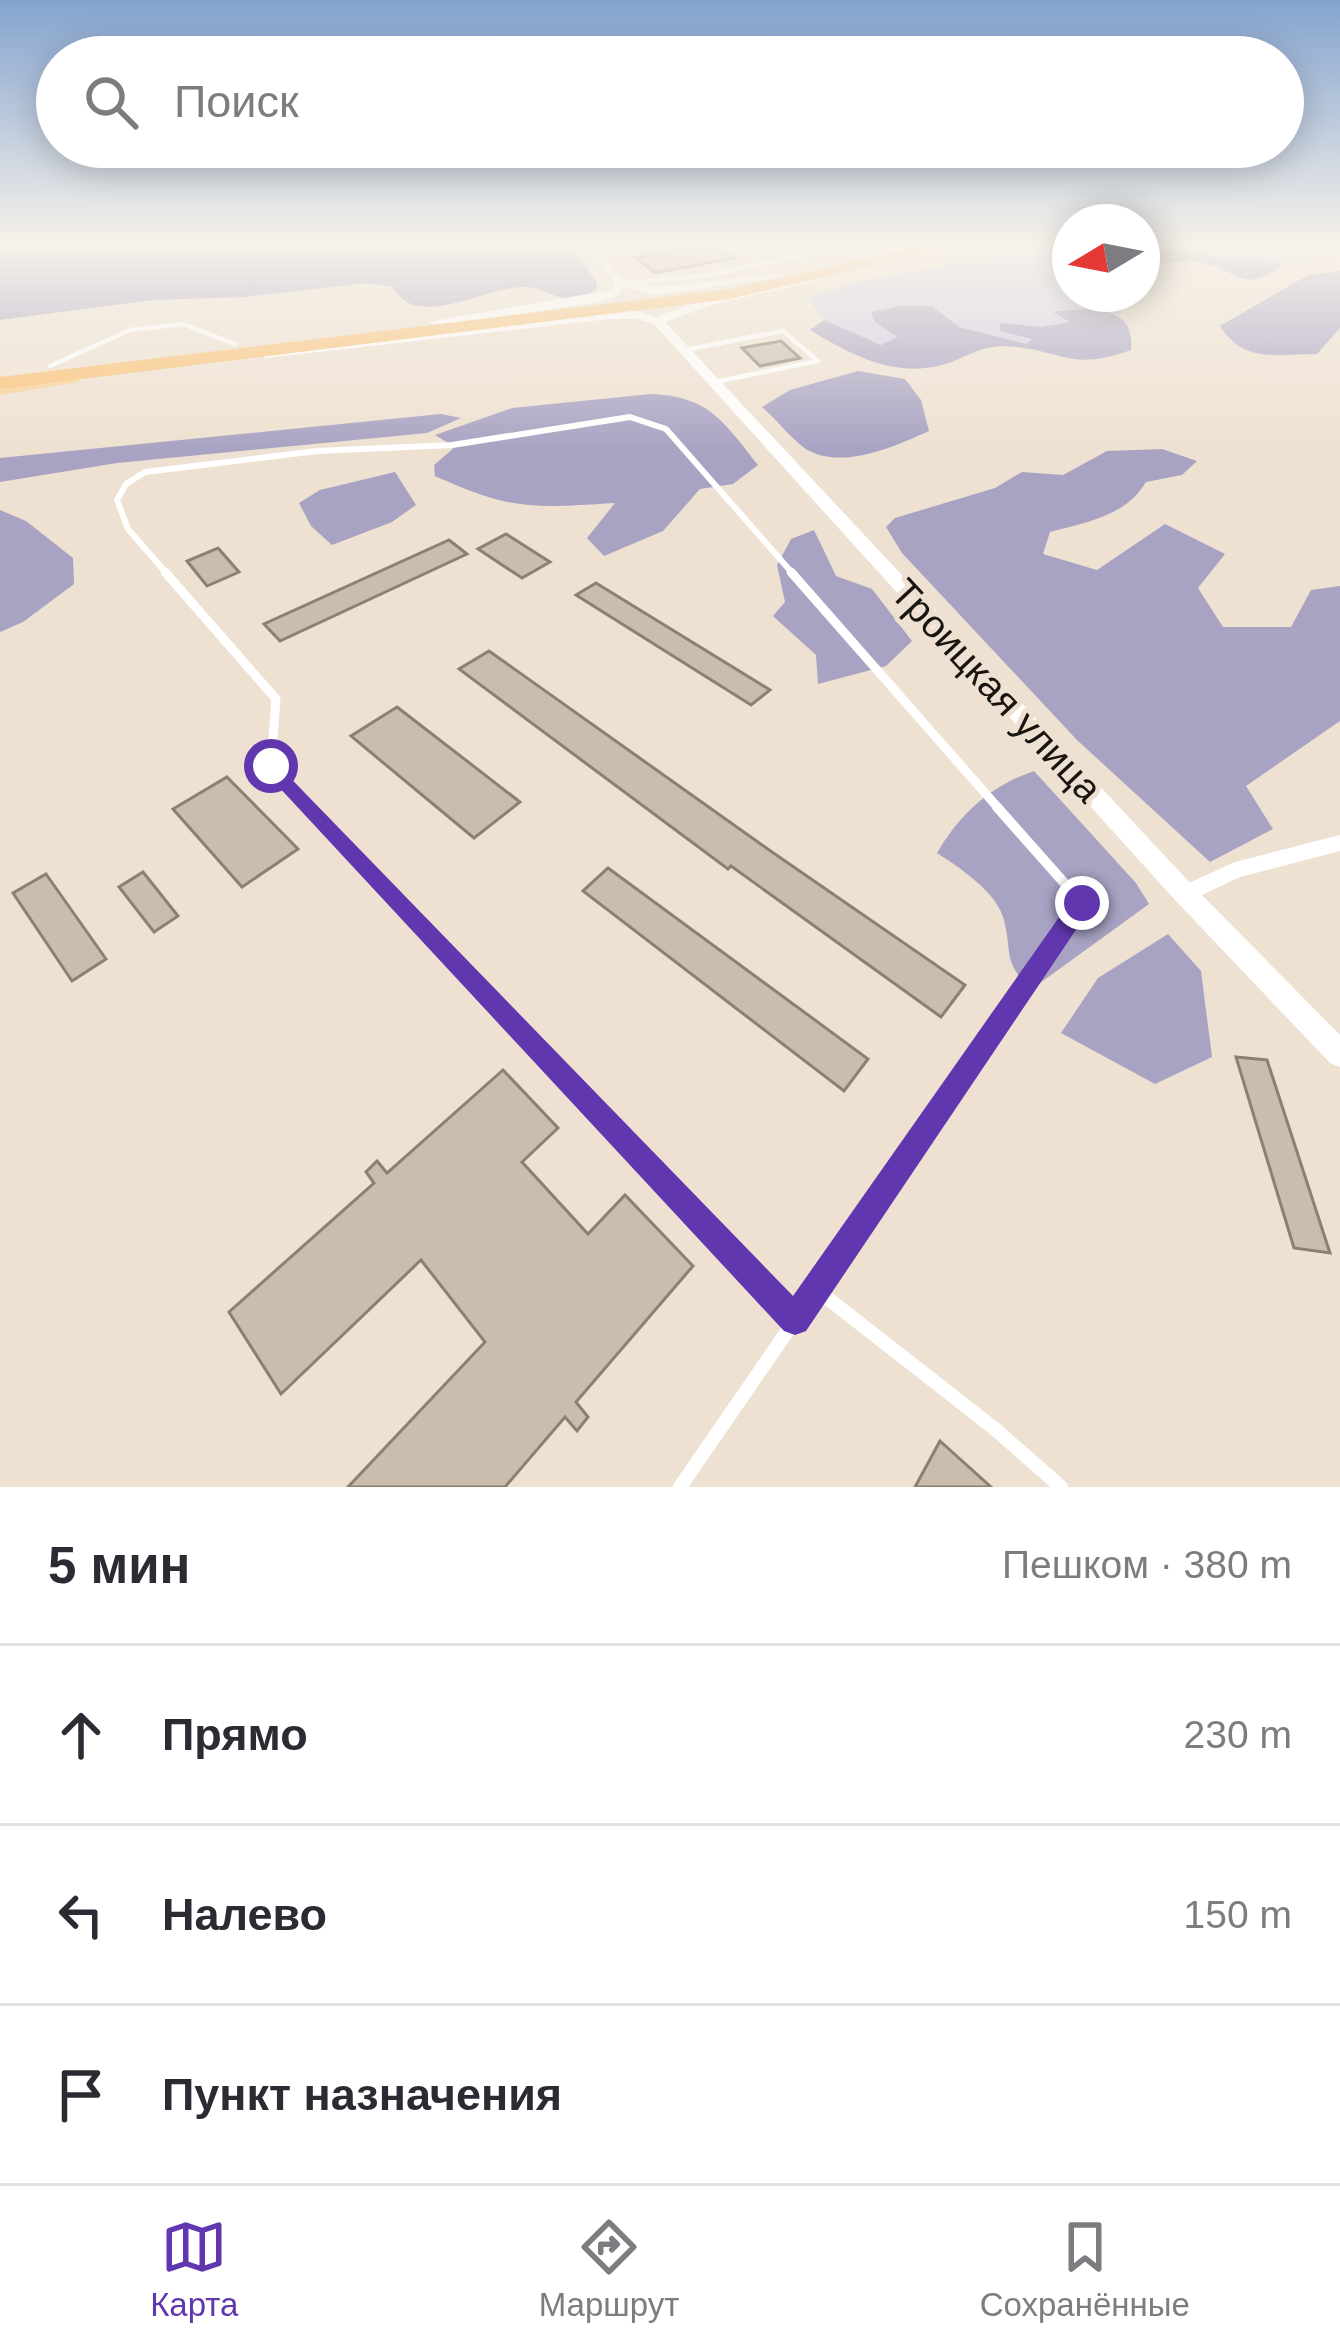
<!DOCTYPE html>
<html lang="ru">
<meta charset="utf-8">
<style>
:root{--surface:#fff;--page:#f2f2f3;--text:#2b2b33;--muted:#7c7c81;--line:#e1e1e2;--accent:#6037af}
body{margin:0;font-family:Arial,sans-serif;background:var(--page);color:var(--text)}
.compass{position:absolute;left:1052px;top:204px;width:108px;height:108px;border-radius:50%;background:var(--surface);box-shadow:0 6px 30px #0003;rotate:260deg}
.stop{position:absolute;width:36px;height:36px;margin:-27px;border:9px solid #6037af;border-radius:50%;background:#fff}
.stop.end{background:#6037af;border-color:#fff;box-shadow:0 3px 12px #0008}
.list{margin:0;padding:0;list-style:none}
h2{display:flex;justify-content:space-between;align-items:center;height:156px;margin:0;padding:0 48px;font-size:51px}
h2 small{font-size:39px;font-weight:400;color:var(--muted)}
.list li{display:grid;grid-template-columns:78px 1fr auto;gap:36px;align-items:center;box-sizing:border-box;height:180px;padding:0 48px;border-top:3px solid var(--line)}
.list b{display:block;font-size:45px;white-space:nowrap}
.list em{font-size:39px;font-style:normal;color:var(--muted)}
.icon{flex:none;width:66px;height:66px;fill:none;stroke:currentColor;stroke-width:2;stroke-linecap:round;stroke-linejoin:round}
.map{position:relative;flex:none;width:1340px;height:1487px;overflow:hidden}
.search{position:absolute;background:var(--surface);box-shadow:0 6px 30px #0003;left:36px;right:36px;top:36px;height:132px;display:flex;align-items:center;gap:30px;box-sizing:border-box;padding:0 42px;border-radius:66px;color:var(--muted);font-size:45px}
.sheet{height:696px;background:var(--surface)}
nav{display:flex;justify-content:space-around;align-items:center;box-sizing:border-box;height:168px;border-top:3px solid var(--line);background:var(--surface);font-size:33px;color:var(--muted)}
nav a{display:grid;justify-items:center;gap:6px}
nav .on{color:var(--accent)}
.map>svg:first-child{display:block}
</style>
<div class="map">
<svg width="1340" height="1487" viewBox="0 0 1340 1487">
<rect width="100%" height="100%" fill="#eee1d1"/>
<!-- green -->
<g fill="#d2cde7">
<path d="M1058,244H1070V294H1126L1120,314H1055L1071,322L1041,327L1000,324L1034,340L1027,344L959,327L932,306H900L872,312L898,338L881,345L824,320L808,298L859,282Z"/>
<path d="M1170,244H1340V247L1285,263L1231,260Z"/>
</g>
<!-- forest -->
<g fill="#a8a2c3">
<path d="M101,244H563L576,252L597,283L596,289C565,311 551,288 524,287C486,286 417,332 392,287L368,283L246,297L153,300L0,320V252Z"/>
<path d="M1163,244L1231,260L1285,263C1244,295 1242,272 1199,262C1181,258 1160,265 1142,268V245Z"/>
<path d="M1340,271V328L1317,354C1277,354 1244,364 1220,326L1308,275Z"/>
<path d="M900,306H932L959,327L1027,344L1032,339L1000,331V323L1041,327L1069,322L1053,312C1087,308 1136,303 1131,350C1068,373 1061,348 1003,346C983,346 967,356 949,363C898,380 853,356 810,330L824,320L881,345L897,337L875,322L871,312Z"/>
<path d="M858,371L905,379L921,400L929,431C894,447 838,472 803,447C789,436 776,419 762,407L790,390Z"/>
<path d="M651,394C709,396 724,422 758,465L733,484L700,489L663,531L604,556L587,538L615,503C532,508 513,511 435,476L434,465L455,447L435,435L512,408Z"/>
<path d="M441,414L461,418L427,433L117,463L0,482V458Z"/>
<path d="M1162,449L1197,461L1182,475L1146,482C1126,516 1087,522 1050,532L1043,554L1097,570L1165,524L1225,554L1198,588L1223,627H1291L1311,590L1340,586V721L1246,786L1273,829L1210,862L1077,740L902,553L886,527L895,518L995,488L1022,472L1063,475L1107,451Z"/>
<path d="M395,472L416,505L392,522L332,545L311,526L299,503L320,490Z"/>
<path d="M0,510L26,521L73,558L74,584L23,622L0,632Z"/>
<path d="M814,530L836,576L872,589L912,641L886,666L818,684L816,655L773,616L785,602L777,565L791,539Z"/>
<path d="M1034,771L1136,883L1149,904L1029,991C1002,954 1013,959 1004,920C997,892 960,868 937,853C960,814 990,786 1034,771Z"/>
<path d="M1168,934L1201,971L1212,1057L1155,1084L1061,1033L1098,978Z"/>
</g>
<!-- building -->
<g fill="#cabdae" stroke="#8c8071" stroke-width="3">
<path d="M708,244L734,258L655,273L636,258Z"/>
<path d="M781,341L800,358L760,366L742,348Z"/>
<path d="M506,534L550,562L522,578L478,549Z"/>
<path d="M449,540L467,554L280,641L264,624Z"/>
<path d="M218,548L239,572L207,586L187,561Z"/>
<path d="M596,583L770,690L751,705L576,595Z"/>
<path d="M489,651L772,852L965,985L941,1017L731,866L728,869L459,669Z"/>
<path d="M397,707L520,802L474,838L351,736Z"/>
<path d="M227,777L298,849L242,887L173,809Z"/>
<path d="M608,868L868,1059L844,1091L583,891Z"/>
<path d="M143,872L178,916L154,932L119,887Z"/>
<path d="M46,874L106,959L72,981L13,893Z"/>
<path d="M1236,1057L1267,1060L1330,1253L1294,1248Z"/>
<path d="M503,1070L558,1128L522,1162L588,1234L625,1195L693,1266L576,1402L588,1417L577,1431L565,1417L505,1487H348L485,1342L421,1260L281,1394L229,1312L374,1183L366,1172L377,1161L387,1173Z"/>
<path d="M940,1441L991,1487H915Z"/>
</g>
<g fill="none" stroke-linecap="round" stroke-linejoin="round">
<!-- service-far4 -->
<g stroke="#fff" stroke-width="4.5">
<path d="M621,283L703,276L855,244"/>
<path d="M684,350L783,331L818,361L714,382"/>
<path d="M50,366L130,330L183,324L235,344"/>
</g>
<!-- service-far3 -->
<path stroke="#fff" stroke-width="6" d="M168,575L128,529L117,500L126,484L145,472L317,451L452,445L630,417L666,429L794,575"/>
<!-- service-far2 -->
<g stroke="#fff" stroke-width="9">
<path d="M165,572L276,699L271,765L313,810"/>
<path d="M791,572L1000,810"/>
</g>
<!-- service-far1 -->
<g stroke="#fff" stroke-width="10">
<path d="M310,807L595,1108"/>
<path d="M941,1108L1082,903L997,807"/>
</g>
<!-- service -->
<g stroke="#fff" stroke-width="14">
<path d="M592,1105L795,1320L680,1487"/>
<path d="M943,1105L817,1290L995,1429L1061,1487"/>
<path d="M795,1320L817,1290"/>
</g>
<!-- minor -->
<path fill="#fff" fill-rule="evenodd" d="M1340,835V851L1240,877L1185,903L1178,900L1175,894L1178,888L1235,862Z"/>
<!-- tertiary -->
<g fill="#fff" fill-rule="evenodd">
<path d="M580,244H591L625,280L657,287L783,273L789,276L657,295L624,287L618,296L596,303L435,326L429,322L610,290L615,283Z"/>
<path d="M823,273L827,274V278L711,305L665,322L1194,887L1340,1035V1067L1330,1063L1176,901L654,324L636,319H609L265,358L258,354L265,350L609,311H636L656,317L704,299Z"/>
</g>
<!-- primary -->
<path fill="#fbd095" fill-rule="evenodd" d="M73,373L79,374V382L0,395V385Z"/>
<!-- trunk -->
<path fill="#fac072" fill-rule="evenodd" d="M935,244H963L730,299L0,389V377L730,289Z"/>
</g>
<!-- sky -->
<linearGradient id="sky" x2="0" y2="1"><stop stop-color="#84a3cf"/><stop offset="0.54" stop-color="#f7f2ea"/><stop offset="1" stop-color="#f7f2ea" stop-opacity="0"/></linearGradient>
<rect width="1340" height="452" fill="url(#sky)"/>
<!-- route -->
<path fill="#6037af" d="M271,758L793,1296L1074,896L1082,893L1094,903L806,1331L795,1335L784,1331L264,771L261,766Z"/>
<g text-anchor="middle" stroke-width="10" stroke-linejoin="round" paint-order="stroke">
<!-- street labels -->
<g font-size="39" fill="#18140f" stroke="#eee1d1">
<text transform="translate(997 690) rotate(47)" y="14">Троицкая улица</text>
</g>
</g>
</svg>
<svg class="compass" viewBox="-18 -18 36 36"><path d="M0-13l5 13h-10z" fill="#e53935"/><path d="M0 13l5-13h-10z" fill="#7c7c81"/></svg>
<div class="stop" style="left:271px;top:766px"></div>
<div class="stop end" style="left:1082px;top:903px"></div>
<div class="search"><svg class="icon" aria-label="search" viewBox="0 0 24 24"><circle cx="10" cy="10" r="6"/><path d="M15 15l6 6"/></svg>Поиск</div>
</div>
<section class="sheet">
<h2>5 мин<small>Пешком · 380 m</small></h2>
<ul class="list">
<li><svg class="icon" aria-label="ahead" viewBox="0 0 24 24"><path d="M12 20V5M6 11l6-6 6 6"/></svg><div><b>Прямо</b></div><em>230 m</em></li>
<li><svg class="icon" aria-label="left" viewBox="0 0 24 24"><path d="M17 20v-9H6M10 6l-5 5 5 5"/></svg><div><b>Налево</b></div><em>150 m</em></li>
<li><svg class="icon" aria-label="arrive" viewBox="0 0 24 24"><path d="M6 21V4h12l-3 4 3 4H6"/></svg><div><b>Пункт назначения</b></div></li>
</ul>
</section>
<nav>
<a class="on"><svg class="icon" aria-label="map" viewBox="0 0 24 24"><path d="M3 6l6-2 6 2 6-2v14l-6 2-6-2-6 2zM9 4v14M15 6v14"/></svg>Карта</a>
<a><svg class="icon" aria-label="directions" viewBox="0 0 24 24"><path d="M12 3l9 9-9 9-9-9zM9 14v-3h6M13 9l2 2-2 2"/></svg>Маршрут</a>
<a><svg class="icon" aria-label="saved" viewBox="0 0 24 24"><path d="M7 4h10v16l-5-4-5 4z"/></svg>Сохранённые</a>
</nav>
